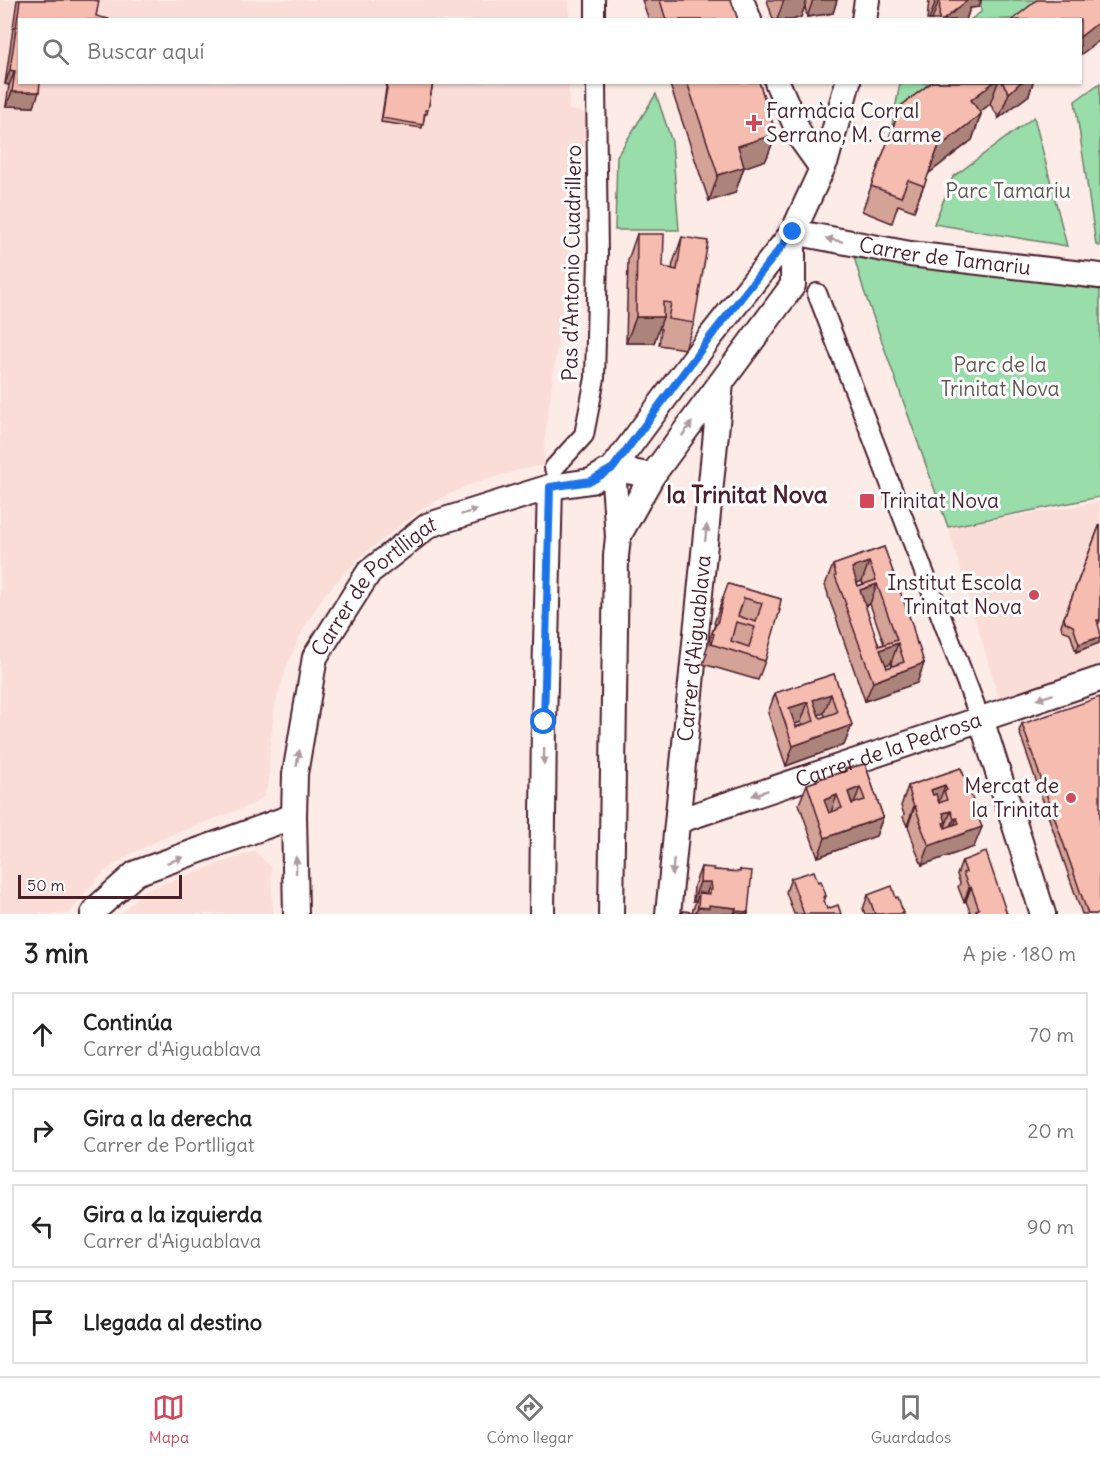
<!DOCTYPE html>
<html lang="es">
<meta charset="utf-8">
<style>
:root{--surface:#fff;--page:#f6f6f6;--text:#222;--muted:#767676;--line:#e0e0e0;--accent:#d1495b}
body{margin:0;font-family:Delius,sans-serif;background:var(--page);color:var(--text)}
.scale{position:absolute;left:18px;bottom:15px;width:164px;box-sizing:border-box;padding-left:6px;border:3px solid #4a1f2b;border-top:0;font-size:16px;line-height:21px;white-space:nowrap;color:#4a1f2b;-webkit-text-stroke:4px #fff;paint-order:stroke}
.stop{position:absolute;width:18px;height:18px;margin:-14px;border:4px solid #1a73e8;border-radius:50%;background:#fff}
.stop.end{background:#1a73e8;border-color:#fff;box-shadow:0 2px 6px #0008}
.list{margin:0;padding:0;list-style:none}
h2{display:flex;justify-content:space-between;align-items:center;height:78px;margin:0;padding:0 24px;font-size:26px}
h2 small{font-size:20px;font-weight:400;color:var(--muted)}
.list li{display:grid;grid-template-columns:39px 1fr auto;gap:18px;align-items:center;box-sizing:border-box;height:84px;margin:0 12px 12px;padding:0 12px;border:2px solid var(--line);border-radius:0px}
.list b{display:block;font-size:22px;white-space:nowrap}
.list p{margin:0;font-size:20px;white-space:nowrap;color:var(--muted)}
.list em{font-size:20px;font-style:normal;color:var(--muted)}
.icon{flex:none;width:33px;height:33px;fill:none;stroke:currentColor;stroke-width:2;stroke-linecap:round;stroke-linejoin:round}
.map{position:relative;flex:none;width:1100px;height:914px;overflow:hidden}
.search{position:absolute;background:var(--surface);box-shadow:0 2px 4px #0004;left:18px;right:18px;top:18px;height:66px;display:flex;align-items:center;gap:15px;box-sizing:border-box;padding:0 21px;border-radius:0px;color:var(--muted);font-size:22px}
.sheet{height:462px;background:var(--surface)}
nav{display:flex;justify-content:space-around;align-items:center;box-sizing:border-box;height:84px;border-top:2px solid var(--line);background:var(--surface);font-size:16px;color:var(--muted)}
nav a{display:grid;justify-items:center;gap:3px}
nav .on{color:var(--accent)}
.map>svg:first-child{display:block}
</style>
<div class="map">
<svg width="1100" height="914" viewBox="0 0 1100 914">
<rect width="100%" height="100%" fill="#fcebe7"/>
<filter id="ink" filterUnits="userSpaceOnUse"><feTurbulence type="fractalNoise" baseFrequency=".0167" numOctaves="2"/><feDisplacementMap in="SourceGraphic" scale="12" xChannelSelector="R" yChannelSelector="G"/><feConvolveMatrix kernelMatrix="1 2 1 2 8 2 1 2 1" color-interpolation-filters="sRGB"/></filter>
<g filter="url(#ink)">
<!-- built -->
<g fill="#faddd6">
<path d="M0,0H569V20H20V82L569,83V110L588,113L544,443V465L519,470L468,485L424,507L360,557L324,595L302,631L286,668L275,706L270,743L269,781L264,796L251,805L166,837L132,853L106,870L86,891L69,914H0Z"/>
<path d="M1100,502V664L999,699L948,527Z"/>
<path d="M255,851L271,867L273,914H121L144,891Z"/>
</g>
<!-- green -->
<g fill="#98ddaa" stroke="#717e6a" stroke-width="1.5">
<path d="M981,0H1052L1027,19L970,20L981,12Z"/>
<path d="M900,83H946L892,125Z"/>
<path d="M1100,83V246L1096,245L1075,101Z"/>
<path d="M656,94L672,142L679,230H615L617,156Z"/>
<path d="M1034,117L1067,246L934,224L953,177Z"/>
<path d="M854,257L1100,290V497L948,527L864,291Z"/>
</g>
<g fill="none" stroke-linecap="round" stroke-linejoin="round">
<defs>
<g id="pedestrian">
<path d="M595,0V20"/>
<path d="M817,293L975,705"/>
<path d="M554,468L584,435L595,378L598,257L596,82"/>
</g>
<g id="minor">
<path d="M741,0L749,20"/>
<path d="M864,20L867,0"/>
<path d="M777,82L802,140L822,168"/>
<path id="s1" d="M793,232L910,254L1100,276"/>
<path d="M618,537L652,476L793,285V232"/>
<path d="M981,719L1043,914"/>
<path id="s2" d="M678,821L1100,679"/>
<path d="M93,914L98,907L136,873L294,816"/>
<path id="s3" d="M296,914L294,816L295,774L315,657L369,572L429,525L550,487L591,481L613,468L652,476"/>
<path d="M542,914L544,722L550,487"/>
<path d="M611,914L616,556L618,537L613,468L711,336L793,232L826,160L848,82"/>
<path id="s4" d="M668,914L721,383"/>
</g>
</defs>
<!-- pedestrian casing -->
<use href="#pedestrian" stroke="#4a1f2b" stroke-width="22"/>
<!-- minor casing -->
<use href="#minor" stroke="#4a1f2b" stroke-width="28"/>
<!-- pedestrian -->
<use href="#pedestrian" stroke="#fff" stroke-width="18"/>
<!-- minor -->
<use href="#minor" stroke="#fff" stroke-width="24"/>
</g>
<!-- wall -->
<g fill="#d4a297" stroke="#4a1f2b" stroke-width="1.5" fill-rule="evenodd">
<path d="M17,0H92L20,20L34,107L6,106L9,85L5,84Z"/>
<path d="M642,0H731L738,20H649Z"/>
<path d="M767,0H837L833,13L807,17L805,6L801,17L792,20H773Z"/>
<path d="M929,0H981L979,7L970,8L966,20H927Z"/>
<path d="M387,82H433L427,114H425L422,128L381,122Z"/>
<path d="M669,82H759L776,134L766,160L744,167L735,193L709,201Z"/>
<path d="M932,82H1033L1029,95L999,118L990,104L980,112L981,114L972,140L928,174L914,211L898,205L892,223L862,211L901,106Z"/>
<path d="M637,234L663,267L672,269L673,263L682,237L694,323L685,349L659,345L661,329L659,328L654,343H626L628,260Z"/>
<path d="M1100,524V621L1098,625L1099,643L1076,652L1070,633L1062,630L1061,625Z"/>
<path d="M884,547L924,663L917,683L865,701L838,624V623L828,596V594L825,585L833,565ZM862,581L863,584L858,586L857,583ZM870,604L884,644L879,646L865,606ZM891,663L892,666L887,668L886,665Z"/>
<path d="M728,584L781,599L765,661L758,680L703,664L707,653H705L715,624L714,623Z"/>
<path d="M834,674L852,725L844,745L786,766L768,713L775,693ZM824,713L825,716L821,718L818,715ZM801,722L802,725L796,727L795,724Z"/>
<path d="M1022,724L1100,914H1082L1019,731Z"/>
<path d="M865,764L883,817L876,836L818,857L799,804L807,784L816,781V780L845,771V769Z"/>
<path d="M961,768L978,818L974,847L922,865L914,846V844L908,826H907L903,817L904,814L901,806L908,786Z"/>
<path d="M962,861L1007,914H971L966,901L964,902L958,887L960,883L957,875Z"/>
<path d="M701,867L714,870L739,872L740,870L748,914H682L683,911L692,912L696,901H693L694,886Z"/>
<path d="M791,878L818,882L826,896L824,901L827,909L841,914H794L786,892Z"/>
<path d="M868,895L896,898L903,912V914H865L863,909Z"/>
</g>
<!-- shaded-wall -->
<g fill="#ac847b" stroke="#4a1f2b" stroke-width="1.5">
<path d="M784,0H807L801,17L792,20H777Z"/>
<path d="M813,0H837L833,13L807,17Z"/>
<path d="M936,0H939L932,20H929Z"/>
<path d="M968,0H981L979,7L970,8L966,20H943Z"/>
<path d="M1100,21V40L1080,55V37Z"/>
<path d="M10,70L15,71L9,85L5,84Z"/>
<path d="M994,82H998L990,104L962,126L971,100Z"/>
<path d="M1021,82H1033L1029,95L999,118L1009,93Z"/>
<path d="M12,92H39L34,107L6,106Z"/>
<path d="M981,114L972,140L928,174L914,211L938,148Z"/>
<path d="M776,134L766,160L743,168L744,167L735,193L709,201L718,175L738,146Z"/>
<path d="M636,317H663L654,343H626Z"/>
<path d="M869,562L862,581L845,587L852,568Z"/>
<path d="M877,584L870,604L852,610L860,590Z"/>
<path d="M1100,637L1099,643L1076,652L1079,644Z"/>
<path d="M898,643L891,663L873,669L880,650Z"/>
<path d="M924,663L917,683L865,701L873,682Z"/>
<path d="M831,694L824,713L813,717V700Z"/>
<path d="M808,702L801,722L787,727L789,708Z"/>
<path d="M852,725L844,745L786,766L793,746Z"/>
<path d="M945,785L938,805L924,810L931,790Z"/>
<path d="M860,787L853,807L848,792Z"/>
<path d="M837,795L830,815L819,819L824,800Z"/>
<path d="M914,806H915L908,826H907Z"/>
<path d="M951,811L944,830L943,813Z"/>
<path d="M883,817L876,836L818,857L825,838Z"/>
<path d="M979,817L974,829L982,827L974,847L922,865L929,846Z"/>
<path d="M957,818L950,837L946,839L954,819Z"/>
<path d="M700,882H711L703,902L699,893L696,901H693Z"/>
<path d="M971,887L966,901L964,902L969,888Z"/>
<path d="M709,905L736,908L734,914H695L698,907Z"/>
<path d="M736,911L748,912V914H735Z"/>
</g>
<!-- building -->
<g fill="#f6bcb0" stroke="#4a1f2b" stroke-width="1.5" fill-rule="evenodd">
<path d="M20,0H92L99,1L96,16L109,19V20H20V82H40L39,92H12L15,71L10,70Z"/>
<path d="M660,0H731L738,20H666Z"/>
<path d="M940,0H968L943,20H939Z"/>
<path d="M1037,0H1100V21L1080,37V20H1012Z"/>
<path d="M388,82H433L428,110H425L423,125L382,118Z"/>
<path d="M687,82H759L776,134L738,146L744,167L718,175Z"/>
<path d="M932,82H994L971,100L981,114L938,148L924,186L908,180L901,197L871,186L901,106Z"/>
<path d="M1002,82H1021L1009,93Z"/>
<path d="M637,234H664L663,267L677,270L682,237L708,241L694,323L668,319L671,303L663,302V317H636Z"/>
<path d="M1100,524V620H1097L1100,631V637L1079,644L1073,626L1065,622L1064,618Z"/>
<path d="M884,547L912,624L917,644L918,643L924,663L873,682L845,605L846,604L835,576L836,575L833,565ZM869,562L876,580L858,586L852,568ZM877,584L897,640L879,646L860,590ZM898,643L904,662L887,668L880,650Z"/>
<path d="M728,584L781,599L779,610H780L765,661L711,644L714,634L712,633L716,624H717L722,604H721ZM744,598L762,603L756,622L738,616ZM736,622L755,627L749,647L731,641Z"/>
<path d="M834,674L852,725L793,746L775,693ZM831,694L837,712L821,718L819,716L813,700ZM808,702L814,721L796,727L789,708Z"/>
<path d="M1100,697V914H1088L1022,724Z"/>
<path d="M865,764L883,817L825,838L807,784L817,781L816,780L846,771L845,769ZM860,787L865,800L852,804L848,792ZM837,795L842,808L829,813L824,800Z"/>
<path d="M961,768L979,817H978L982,827L929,846L921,826H922L915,806H914L910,797L911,796L908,786ZM945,785L947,790L944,791L947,800L939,803L936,794L933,795L931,790ZM951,811L954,819L957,818L959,823L945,828L943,823L946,822L943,813Z"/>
<path d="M986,852L1007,914H978L976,910L979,909L971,887L969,888L963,873L966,872L962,861Z"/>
<path d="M701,867L714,868V870L740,872V870L752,871L748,912L736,911V908L709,905V908L698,907L699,893L710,894V890H712L711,882H700Z"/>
<path d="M814,871L818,882L821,881L826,896L823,897L827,909L838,905L841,914H804L791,878Z"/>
<path d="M892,886L896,898L898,897L903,912L901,913V914H875L868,895Z"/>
<path d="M683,911L707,914H683Z"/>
</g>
<!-- one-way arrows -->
<defs><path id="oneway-solid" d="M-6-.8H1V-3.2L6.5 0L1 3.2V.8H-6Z" transform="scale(1.5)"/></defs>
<g fill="#ae9aa0">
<use href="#oneway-solid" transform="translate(834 240) rotate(-169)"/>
<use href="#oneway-solid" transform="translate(687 429) rotate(-54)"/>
<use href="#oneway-solid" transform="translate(469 512) rotate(-18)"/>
<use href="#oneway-solid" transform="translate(706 533) rotate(-84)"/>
<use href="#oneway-solid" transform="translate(1045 697) rotate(161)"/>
<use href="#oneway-solid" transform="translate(544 756) rotate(91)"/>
<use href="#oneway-solid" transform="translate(298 758) rotate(-80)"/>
<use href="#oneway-solid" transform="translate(760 793) rotate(161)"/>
<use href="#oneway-solid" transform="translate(175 860) rotate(-19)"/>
<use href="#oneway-solid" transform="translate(296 865) rotate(-91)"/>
<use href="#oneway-solid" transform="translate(673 867) rotate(96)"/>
</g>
</g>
<g fill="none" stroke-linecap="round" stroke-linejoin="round" filter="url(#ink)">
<!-- route -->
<path stroke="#1a73e8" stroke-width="8" d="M544,722L550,487L591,481L613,468L711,336L793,232"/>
</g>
<!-- markers -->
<g fill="#d1495b" stroke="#fff" stroke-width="2">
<path d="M751 114h6v6h6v6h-6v6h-6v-6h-6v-6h6z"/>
<rect x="859" y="493" width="16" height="16" rx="3"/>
<circle cx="1034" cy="595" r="6"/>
<circle cx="1071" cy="798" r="6"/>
</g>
<g text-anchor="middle" stroke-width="6" stroke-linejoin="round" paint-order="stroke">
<!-- poi labels -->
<g font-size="21" fill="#4a1f2b" stroke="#fff" text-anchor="start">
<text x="766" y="118">Farmàcia Corral<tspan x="766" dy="24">Serrano, M. Carme</tspan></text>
<text x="880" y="508">Trinitat Nova</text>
<text x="1022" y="590" text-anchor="end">Institut Escola<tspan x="1022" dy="24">Trinitat Nova</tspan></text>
<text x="1059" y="793" text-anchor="end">Mercat de<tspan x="1059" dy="24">la Trinitat</tspan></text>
</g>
<!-- park labels -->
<g font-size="21" fill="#615851" stroke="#fff">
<text x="1008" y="198">Parc Tamariu</text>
<text x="1000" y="372">Parc de la<tspan x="1000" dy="24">Trinitat Nova</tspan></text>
</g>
<!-- street labels -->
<g font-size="21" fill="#4a1f2b" stroke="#fff">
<text dy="7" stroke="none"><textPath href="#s1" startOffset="154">Carrer de Tamariu</textPath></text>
<text transform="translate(572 263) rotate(-89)" y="7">Pas d'Antonio Cuadrillero</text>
<text dy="7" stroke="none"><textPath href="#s3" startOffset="352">Carrer de Portlligat</textPath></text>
<text dy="7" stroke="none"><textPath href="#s4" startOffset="267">Carrer d'Aiguablava</textPath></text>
<text dy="7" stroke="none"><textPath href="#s2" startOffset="222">Carrer de la Pedrosa</textPath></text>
</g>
<!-- quarter labels -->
<g font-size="24" font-weight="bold" fill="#4a1f2b" stroke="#fff">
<text x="747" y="503">la Trinitat Nova</text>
</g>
</g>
</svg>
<div class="scale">50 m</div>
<div class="stop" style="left:544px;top:722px"></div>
<div class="stop end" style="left:793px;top:232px"></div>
<div class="search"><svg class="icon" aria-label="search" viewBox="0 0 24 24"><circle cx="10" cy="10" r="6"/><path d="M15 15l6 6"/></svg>Buscar aquí</div>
</div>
<section class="sheet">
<h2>3 min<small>A pie · 180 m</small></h2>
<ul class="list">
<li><svg class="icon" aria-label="ahead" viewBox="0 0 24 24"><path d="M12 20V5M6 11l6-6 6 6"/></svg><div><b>Continúa</b><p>Carrer d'Aiguablava</p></div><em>70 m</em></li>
<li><svg class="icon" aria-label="right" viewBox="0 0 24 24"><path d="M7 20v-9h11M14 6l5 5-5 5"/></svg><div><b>Gira a la derecha</b><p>Carrer de Portlligat</p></div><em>20 m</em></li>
<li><svg class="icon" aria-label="left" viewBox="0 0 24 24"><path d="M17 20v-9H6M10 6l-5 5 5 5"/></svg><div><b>Gira a la izquierda</b><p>Carrer d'Aiguablava</p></div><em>90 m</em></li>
<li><svg class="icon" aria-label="arrive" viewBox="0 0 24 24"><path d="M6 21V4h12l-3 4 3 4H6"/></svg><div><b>Llegada al destino</b></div></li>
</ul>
</section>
<nav>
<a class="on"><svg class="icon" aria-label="map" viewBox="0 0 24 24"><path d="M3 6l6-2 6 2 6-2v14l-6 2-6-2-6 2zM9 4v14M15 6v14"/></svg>Mapa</a>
<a><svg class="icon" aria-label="directions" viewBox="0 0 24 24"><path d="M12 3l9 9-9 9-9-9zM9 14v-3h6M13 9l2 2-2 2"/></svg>Cómo llegar</a>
<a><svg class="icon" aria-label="saved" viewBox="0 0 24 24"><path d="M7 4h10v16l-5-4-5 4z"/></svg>Guardados</a>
</nav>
